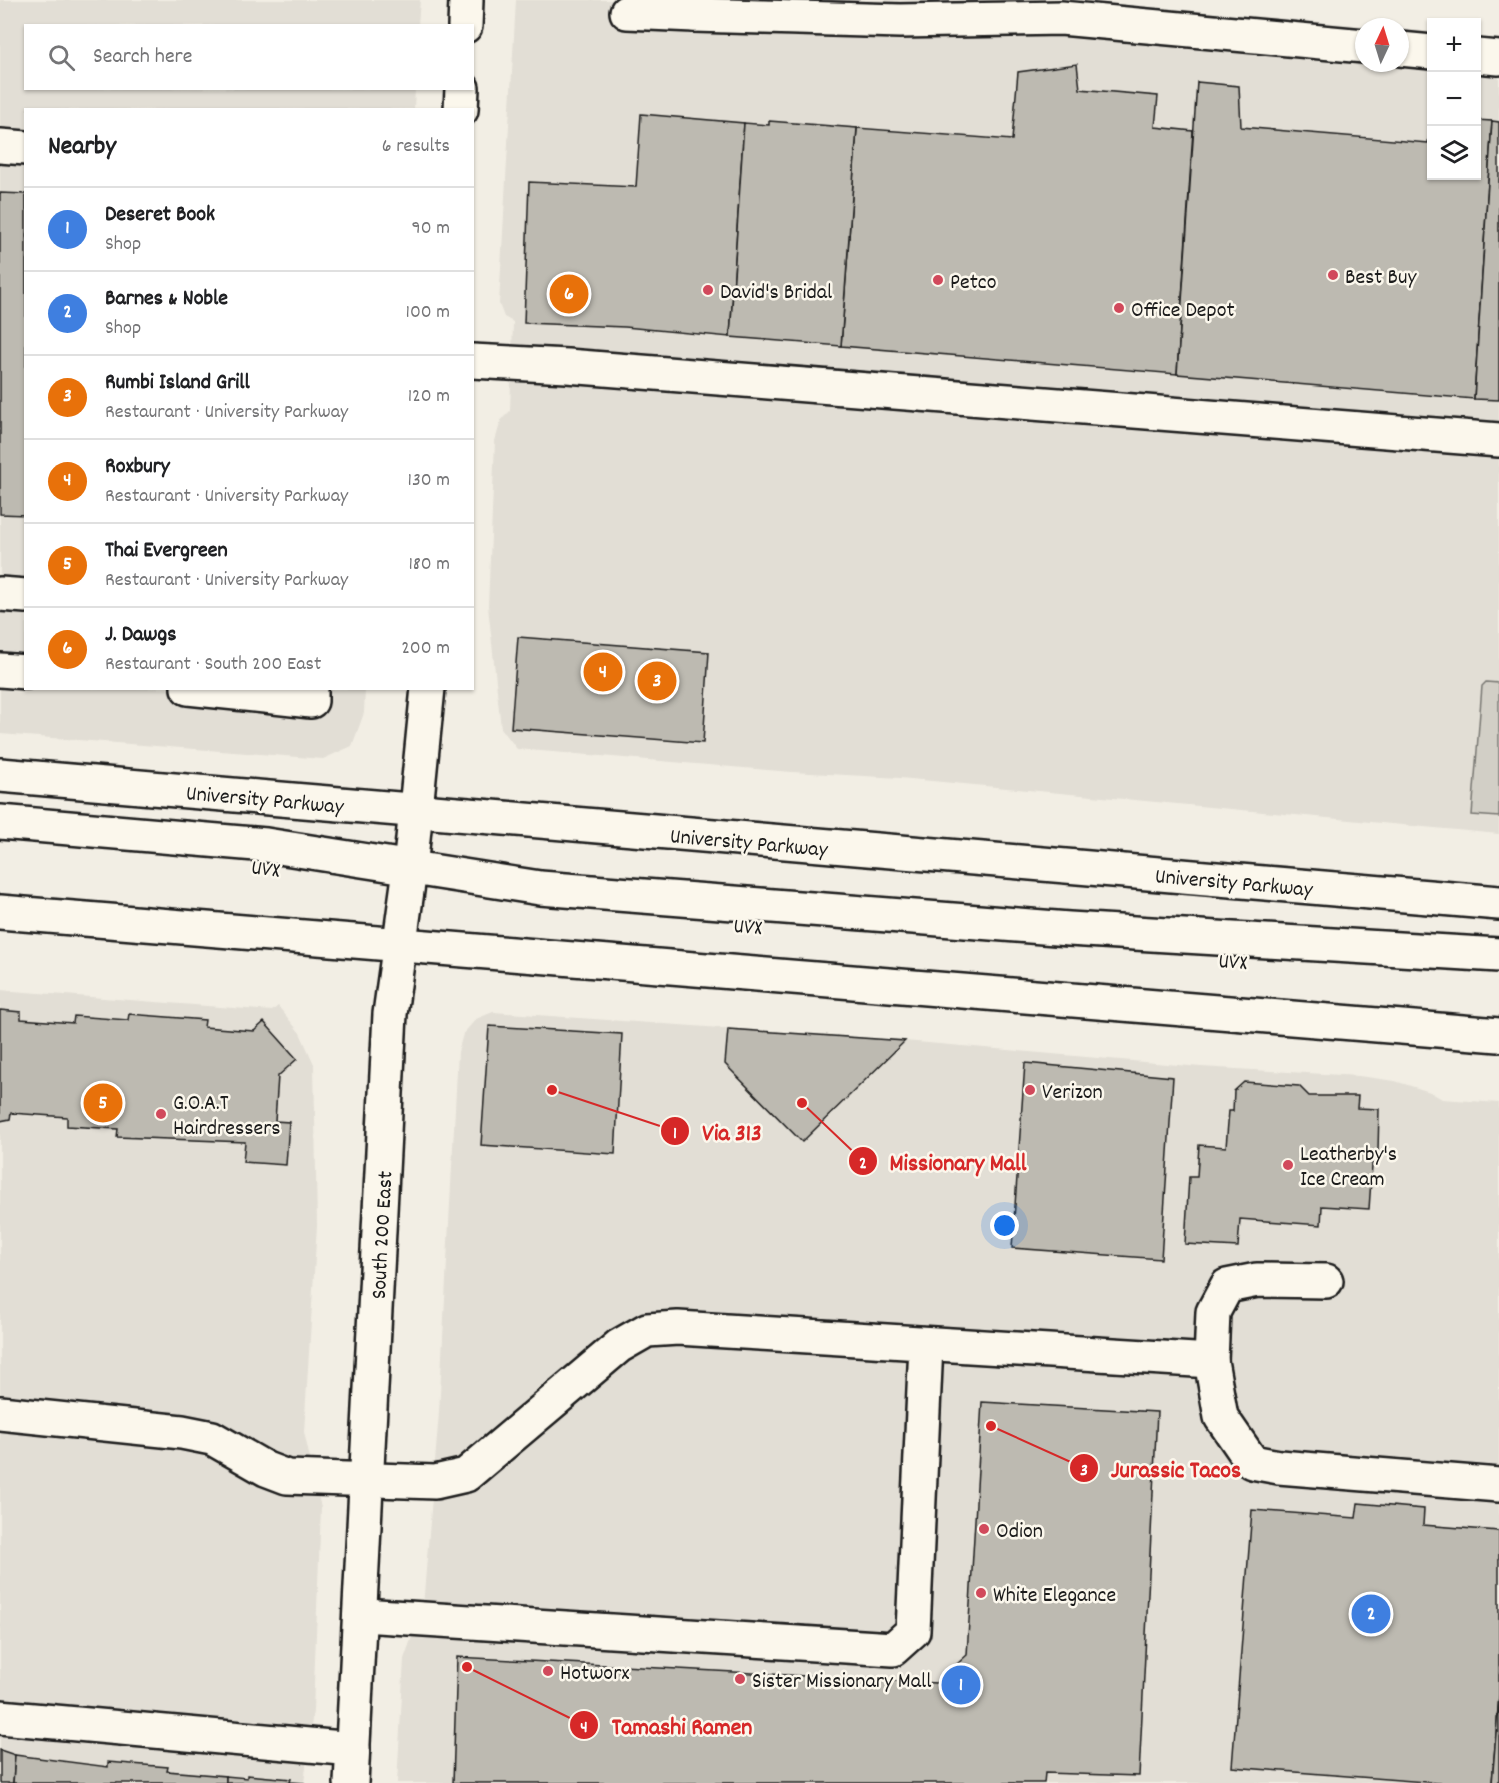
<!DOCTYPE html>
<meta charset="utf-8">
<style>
:root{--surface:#fff;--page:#f2f2f2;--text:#202124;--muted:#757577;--line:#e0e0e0;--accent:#d1495b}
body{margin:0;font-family:Dekko,sans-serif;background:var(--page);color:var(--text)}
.controls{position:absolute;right:18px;top:18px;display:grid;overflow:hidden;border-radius:0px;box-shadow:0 2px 4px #0004}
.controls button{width:54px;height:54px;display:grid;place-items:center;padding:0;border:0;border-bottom:2px solid var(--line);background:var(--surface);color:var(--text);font:30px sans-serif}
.compass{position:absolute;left:1355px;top:18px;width:54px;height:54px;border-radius:50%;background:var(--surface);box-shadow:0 2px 4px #0004;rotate:4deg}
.you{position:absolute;left:1005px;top:1226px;width:21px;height:21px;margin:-15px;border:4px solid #fff;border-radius:50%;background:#1a73e8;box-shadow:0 0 0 9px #1a73e833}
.badge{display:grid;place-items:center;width:39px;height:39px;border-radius:50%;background:var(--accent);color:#fff;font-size:20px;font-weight:700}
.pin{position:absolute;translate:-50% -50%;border:3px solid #fff;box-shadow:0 2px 6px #0006}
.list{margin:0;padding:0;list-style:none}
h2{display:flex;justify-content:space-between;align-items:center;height:78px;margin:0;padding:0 24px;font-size:26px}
h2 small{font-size:20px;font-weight:400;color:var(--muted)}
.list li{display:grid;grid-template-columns:39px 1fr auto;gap:18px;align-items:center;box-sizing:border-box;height:84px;padding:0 24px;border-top:2px solid var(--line)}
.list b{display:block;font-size:22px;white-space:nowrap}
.list p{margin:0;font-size:20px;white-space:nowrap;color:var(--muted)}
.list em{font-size:20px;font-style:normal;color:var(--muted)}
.icon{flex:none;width:33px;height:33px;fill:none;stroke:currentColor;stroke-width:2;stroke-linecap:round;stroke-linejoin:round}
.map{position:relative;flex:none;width:1499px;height:1783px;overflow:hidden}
.search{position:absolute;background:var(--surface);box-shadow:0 2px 4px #0004;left:24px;top:24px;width:450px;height:66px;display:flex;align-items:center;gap:15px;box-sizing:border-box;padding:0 21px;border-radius:0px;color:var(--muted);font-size:22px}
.panel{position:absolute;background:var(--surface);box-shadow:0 2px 4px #0004;left:24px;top:108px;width:450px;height:582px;border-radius:0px}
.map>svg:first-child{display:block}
</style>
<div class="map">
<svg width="1499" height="1783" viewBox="0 0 1499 1783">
<rect width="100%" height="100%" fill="#f2eee4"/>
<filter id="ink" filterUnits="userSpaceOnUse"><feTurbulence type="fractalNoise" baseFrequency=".0167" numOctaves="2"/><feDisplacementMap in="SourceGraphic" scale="12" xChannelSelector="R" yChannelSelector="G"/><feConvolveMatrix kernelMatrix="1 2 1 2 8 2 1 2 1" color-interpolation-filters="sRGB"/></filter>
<g filter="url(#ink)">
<!-- built -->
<g fill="#e2ded5">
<path d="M0,0H420L418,25L26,26V88L415,89L414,109L26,110V688L365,689L364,713L352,746L323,759L0,734Z"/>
<path d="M516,0H1073L1376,27H1364V63H1400V29L1431,32L1432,176H1476L1477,37L1499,39V834L900,778L792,772L517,749L501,728L488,606L495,441L501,420L510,411L513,322L504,317L499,304Z"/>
<path d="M0,990L220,1007L272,1011L278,1006L300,1033L314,1064L317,1226L304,1432L321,1508L313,1711L304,1783H0Z"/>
<path d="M493,1012L905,1041L1201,1067L1359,1076L1395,1081L1430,1092L1442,1099L1499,1103V1783H397L404,1659L423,1606L439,1413L458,1052L463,1034L476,1019Z"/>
</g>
<!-- green -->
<path fill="#d2cfc6" stroke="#777671" stroke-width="1.5" d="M1486,682L1499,683V817L1472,815L1482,686Z"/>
<!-- building -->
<g fill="#bdbab1" stroke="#1c1c1c" stroke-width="1.5">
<path d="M1077,64L1080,89L1158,96L1155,127L1193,131L1177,374L841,346L857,128L1012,140L1018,72Z"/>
<path d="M1197,82L1239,86L1241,127L1428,143L1432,116V176H1476V120L1492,121L1474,399L1177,374Z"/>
<path d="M641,114L744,123L730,337L625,327L524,323L529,182L636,187Z"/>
<path d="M769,121L857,128L841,346L730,337L744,123L769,125Z"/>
<path d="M1492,121L1499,122V400L1474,399Z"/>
<path d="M0,193L26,194V515L0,514Z"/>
<path d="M518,637L709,652L703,743L511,728Z"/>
<path d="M0,1010L21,1012V1019L73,1023L74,1016L128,1020L129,1014L205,1020L204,1027L254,1031L264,1022L297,1059L278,1076L275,1121L289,1122L286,1165L243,1162L245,1142L117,1137L118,1129L67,1126V1117L11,1113L10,1119L0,1121Z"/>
<path d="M489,1026L622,1034L615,1154L481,1145Z"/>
<path d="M728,1029L905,1041L802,1142L725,1064Z"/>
<path d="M1025,1063L1173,1077L1161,1259L1012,1248Z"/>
<path d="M1244,1082L1299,1086L1309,1096H1358L1357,1108L1379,1109L1378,1152H1373L1369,1209L1322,1206L1321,1225L1240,1219L1238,1247L1185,1244L1189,1177H1197L1199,1145L1226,1147L1229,1111H1233L1234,1091Z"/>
<path d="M982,1402L1157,1412L1139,1776L1045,1773L1044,1783H453L457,1657L936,1683L967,1655Z"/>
<path d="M1358,1503L1424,1509L1423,1525L1499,1531V1696L1492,1783H1438L1232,1767L1252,1510L1356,1518Z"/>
<path d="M1499,1696V1783H1492Z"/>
<path d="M0,1750L15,1755L13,1783H0Z"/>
<path d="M15,1755L108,1767V1762L168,1767L167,1771L226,1776V1783H13Z"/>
<path d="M247,1775L291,1779L290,1782L305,1783H226V1776L247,1778Z"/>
</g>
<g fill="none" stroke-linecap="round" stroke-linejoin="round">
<defs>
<g id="minor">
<path d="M688,0L694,15L900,21L1061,18L1364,46"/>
<path d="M627,12L694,15"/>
<path d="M465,26L466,0"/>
<path d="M1400,49L1432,52"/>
<path d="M1476,56L1499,58"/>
<path d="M461,110L462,88"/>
<path d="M0,146L26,148"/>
<path d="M472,361L567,366L1499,440"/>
<path d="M0,594L26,596"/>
<path d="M0,670L26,672"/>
<path d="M188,688L311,701V688"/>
<path d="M0,822L266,845L540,888L1069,929L1499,955"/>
<path d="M1211,1361L1213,1312L1227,1286L1257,1280L1326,1281"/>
<path d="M0,1413L182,1432L212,1438L266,1469L287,1477L435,1482L466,1475L619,1346L647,1330L678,1328L1211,1361L1221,1417L1252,1462L1279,1467L1499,1485"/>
<path d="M362,1615L893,1649L913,1631L926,1345"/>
<path d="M0,1717L353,1749"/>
<path d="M351,1783L390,1014L410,869L428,688"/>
</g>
<g id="major">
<path d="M0,775L1499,903"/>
<path d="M0,912L1499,1035"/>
</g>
</defs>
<!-- minor casing -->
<use href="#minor" stroke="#1c1c1c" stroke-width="38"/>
<!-- major casing -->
<use href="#major" stroke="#1c1c1c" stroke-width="38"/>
<!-- minor -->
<use href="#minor" stroke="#fbf7ec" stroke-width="33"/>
<!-- major -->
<use href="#major" stroke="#fbf7ec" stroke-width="33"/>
</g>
</g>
<!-- markers -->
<g fill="#d1495b" stroke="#fbf7ec" stroke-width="2">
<circle cx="1333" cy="275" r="6"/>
<circle cx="938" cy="280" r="6"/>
<circle cx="708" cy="290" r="6"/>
<circle cx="1119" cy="308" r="6"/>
<circle cx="1030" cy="1090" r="6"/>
<circle cx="161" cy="1114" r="6"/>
<circle cx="1288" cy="1165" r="6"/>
<circle cx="984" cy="1529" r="6"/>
<circle cx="981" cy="1593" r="6"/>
<circle cx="548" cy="1671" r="6"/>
<circle cx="740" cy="1679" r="6"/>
</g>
<g text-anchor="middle" stroke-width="5" stroke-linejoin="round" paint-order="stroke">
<!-- poi labels -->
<g font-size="22" fill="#1c1c1c" stroke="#fbf7ec" text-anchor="start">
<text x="1345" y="283">Best Buy</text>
<text x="950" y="288">Petco</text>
<text x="720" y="298">David's Bridal</text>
<text x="1131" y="316">Office Depot</text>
<text x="1042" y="1098">Verizon</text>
<text x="173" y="1109">G.O.A.T<tspan x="173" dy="25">Hairdressers</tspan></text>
<text x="1300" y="1160">Leatherby's<tspan x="1300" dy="25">Ice Cream</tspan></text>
<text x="996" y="1537">Odion</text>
<text x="993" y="1601">White Elegance</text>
<text x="560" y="1679">Hotworx</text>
<text x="752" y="1687">Sister Missionary Mall</text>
</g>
<!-- street labels -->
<g font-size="22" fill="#1c1c1c" stroke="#fbf7ec">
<text transform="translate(265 798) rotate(5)" y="8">University Parkway</text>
<text transform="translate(749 841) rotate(5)" y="8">University Parkway</text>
<text transform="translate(266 867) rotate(8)" y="8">UVX</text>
<text transform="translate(1234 881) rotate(5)" y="8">University Parkway</text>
<text transform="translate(748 925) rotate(5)" y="8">UVX</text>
<text transform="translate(1233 960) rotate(4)" y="8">UVX</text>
<text transform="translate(380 1235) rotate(-87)" y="8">South 200 East</text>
</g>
</g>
<!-- callouts -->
<path fill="none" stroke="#d62828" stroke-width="2" d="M552 1090L675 1131M802 1103L863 1161M991 1426L1084 1468M467 1667L584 1725"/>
<g fill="#d62828" stroke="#fbf7ec" stroke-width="2">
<circle cx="552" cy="1090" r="6"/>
<circle cx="802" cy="1103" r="6"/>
<circle cx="991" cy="1426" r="6"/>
<circle cx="467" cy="1667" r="6"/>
<circle cx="675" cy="1131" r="15"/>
<circle cx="863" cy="1161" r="15"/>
<circle cx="1084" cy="1468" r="15"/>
<circle cx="584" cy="1725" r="15"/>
</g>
<g font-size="18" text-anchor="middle" font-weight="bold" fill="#fff">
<text x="675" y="1138">1</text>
<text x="863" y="1168">2</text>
<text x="1084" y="1475">3</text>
<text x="584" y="1732">4</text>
</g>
<g font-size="24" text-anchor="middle" font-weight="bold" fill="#d62828" stroke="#fbf7ec" stroke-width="5" stroke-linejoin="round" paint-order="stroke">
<text x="732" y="1140">Via 313</text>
<text x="958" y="1170">Missionary Mall</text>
<text x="1176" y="1477">Jurassic Tacos</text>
<text x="682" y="1734">Tamashi Ramen</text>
</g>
</svg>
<div class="controls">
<button>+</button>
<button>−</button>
<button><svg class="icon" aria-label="layers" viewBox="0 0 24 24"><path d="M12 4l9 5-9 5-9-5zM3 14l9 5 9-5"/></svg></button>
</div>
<svg class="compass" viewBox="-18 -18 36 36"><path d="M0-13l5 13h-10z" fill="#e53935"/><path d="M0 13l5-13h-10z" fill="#757577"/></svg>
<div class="you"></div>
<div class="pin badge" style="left:961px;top:1685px;background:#3f7fe0">1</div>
<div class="pin badge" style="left:1371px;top:1614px;background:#3f7fe0">2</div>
<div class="pin badge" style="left:657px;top:681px;background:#e8710a">3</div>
<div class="pin badge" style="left:603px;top:672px;background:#e8710a">4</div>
<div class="pin badge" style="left:103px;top:1103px;background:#e8710a">5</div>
<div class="pin badge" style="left:569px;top:294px;background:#e8710a">6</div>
<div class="search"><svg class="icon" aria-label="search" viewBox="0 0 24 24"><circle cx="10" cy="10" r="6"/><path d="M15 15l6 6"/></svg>Search here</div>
<section class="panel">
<h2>Nearby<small>6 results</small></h2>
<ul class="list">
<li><span class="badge" style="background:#3f7fe0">1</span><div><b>Deseret Book</b><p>Shop</p></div><em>90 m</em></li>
<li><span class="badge" style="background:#3f7fe0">2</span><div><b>Barnes &amp; Noble</b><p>Shop</p></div><em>100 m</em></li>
<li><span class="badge" style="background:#e8710a">3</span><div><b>Rumbi Island Grill</b><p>Restaurant · University Parkway</p></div><em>120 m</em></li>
<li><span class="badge" style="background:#e8710a">4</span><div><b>Roxbury</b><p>Restaurant · University Parkway</p></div><em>130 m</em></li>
<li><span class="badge" style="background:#e8710a">5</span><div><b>Thai Evergreen</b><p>Restaurant · University Parkway</p></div><em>180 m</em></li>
<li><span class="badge" style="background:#e8710a">6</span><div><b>J. Dawgs</b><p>Restaurant · South 200 East</p></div><em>200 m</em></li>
</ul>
</section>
</div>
